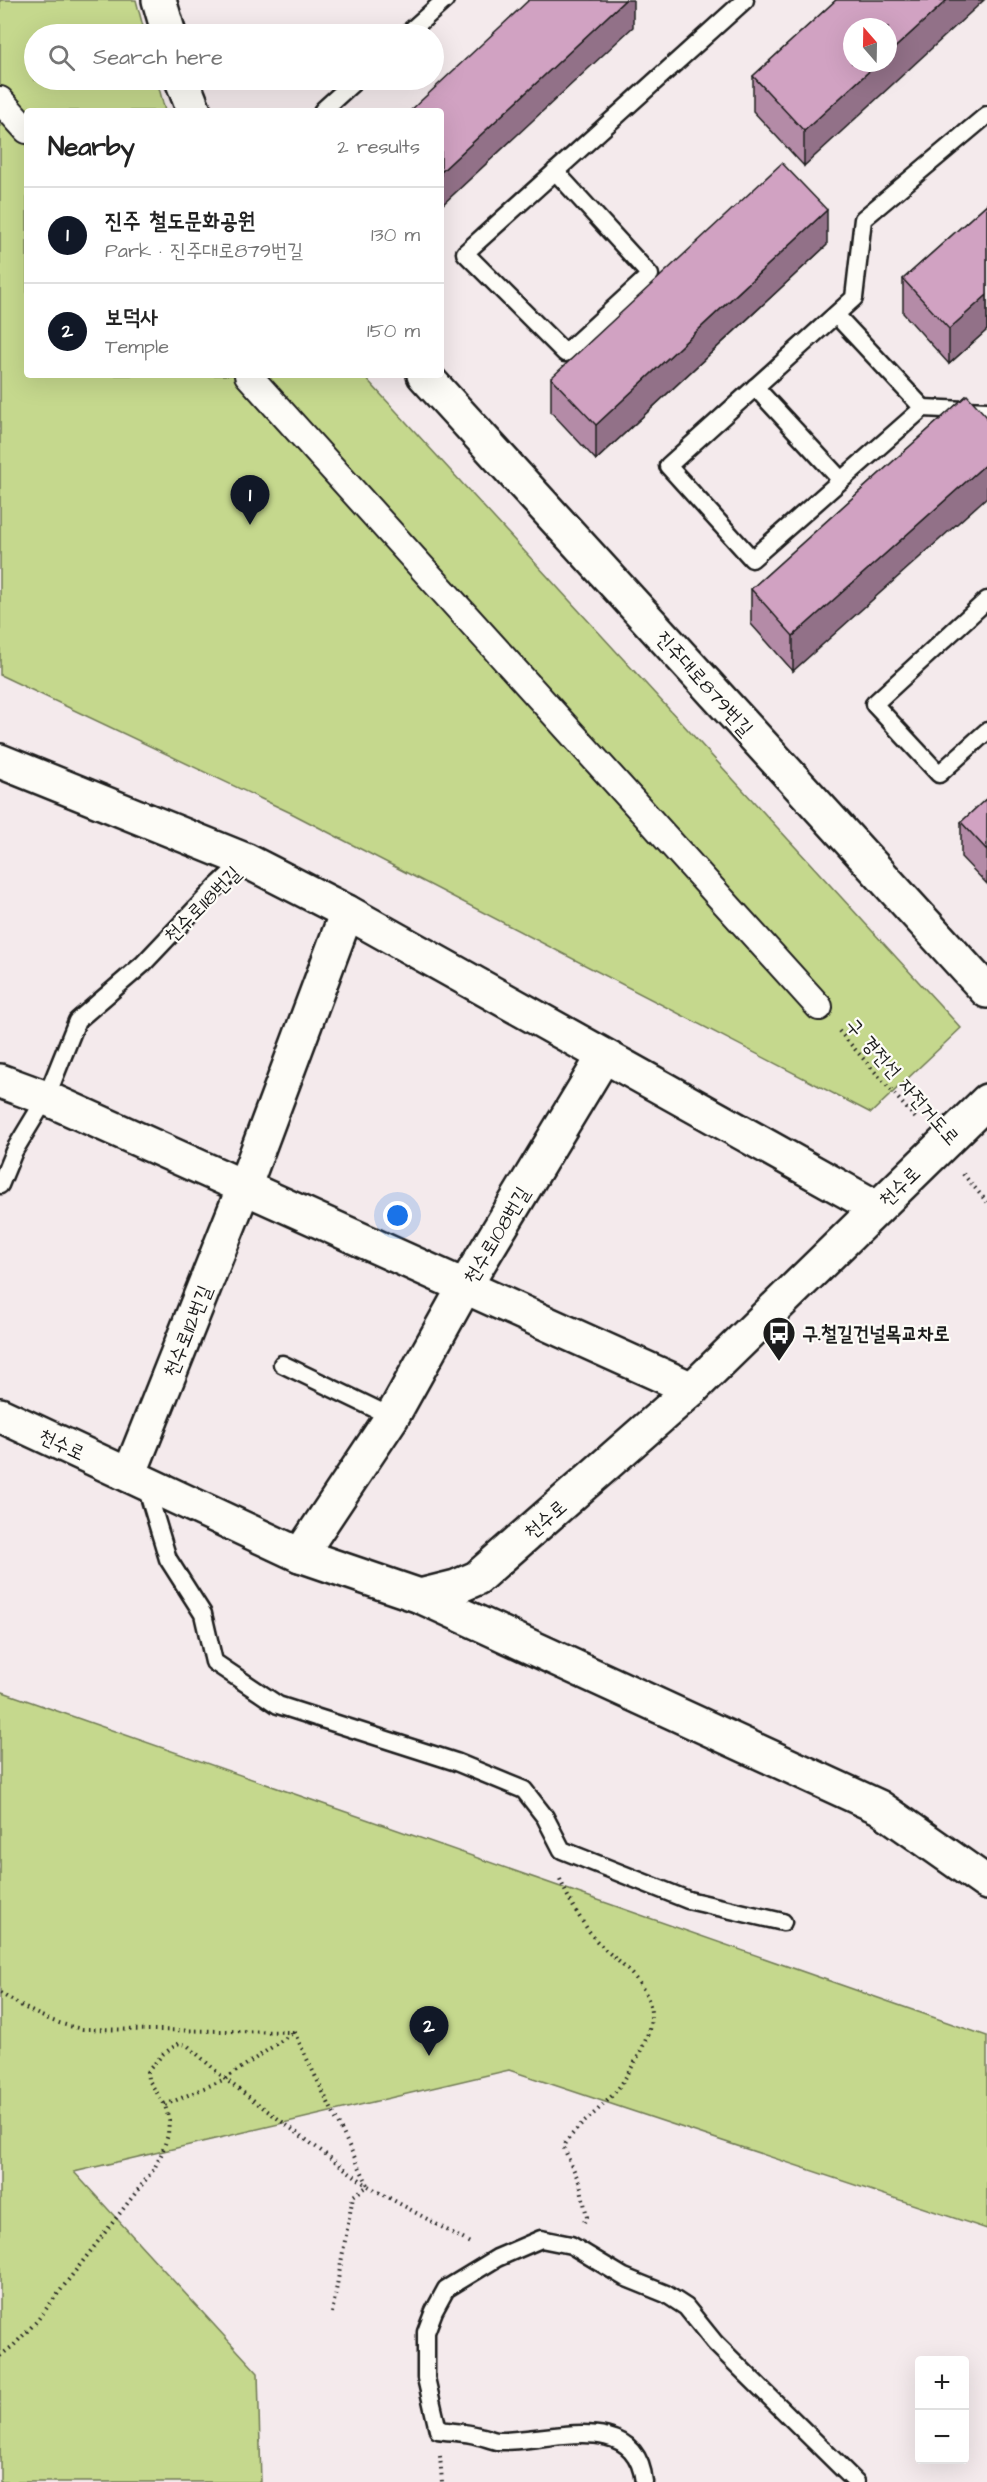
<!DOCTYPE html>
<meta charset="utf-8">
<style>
:root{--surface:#fff;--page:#f6f6f6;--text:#222;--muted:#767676;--line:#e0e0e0;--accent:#111827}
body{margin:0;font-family:"Architects Daughter","Poor Story",sans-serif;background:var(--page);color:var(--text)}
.controls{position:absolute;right:18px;bottom:18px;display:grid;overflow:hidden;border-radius:6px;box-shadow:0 6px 24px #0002}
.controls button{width:54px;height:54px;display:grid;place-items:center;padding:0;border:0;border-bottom:2px solid var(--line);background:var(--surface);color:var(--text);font:30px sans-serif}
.compass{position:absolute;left:843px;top:18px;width:54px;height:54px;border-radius:50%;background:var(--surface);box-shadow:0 6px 24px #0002;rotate:340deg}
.you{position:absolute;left:398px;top:1216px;width:21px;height:21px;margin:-15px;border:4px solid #fff;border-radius:50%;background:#1a73e8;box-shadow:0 0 0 9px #1a73e833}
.badge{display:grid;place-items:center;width:39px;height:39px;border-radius:50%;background:var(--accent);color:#fff;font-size:20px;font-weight:700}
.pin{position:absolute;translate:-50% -50px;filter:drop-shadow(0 2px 3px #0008)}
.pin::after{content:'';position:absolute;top:32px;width:21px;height:18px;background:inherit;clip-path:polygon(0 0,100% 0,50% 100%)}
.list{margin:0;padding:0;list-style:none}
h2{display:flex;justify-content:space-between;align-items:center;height:78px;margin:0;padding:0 24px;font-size:26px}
h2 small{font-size:20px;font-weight:400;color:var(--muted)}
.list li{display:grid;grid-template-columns:39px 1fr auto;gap:18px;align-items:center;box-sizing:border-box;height:96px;padding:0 24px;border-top:2px solid var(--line)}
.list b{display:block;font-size:22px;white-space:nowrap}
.list p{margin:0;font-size:20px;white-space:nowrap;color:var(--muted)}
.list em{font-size:20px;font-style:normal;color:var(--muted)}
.icon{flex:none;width:33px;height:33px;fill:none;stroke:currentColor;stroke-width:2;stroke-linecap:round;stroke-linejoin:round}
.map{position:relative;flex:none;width:987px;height:2482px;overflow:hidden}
.search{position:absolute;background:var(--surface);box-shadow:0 6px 24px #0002;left:24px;top:24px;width:420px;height:66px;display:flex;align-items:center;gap:15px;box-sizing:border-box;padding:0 21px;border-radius:33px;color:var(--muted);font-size:22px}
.panel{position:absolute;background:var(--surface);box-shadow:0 6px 24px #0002;left:24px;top:108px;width:420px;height:270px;border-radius:6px}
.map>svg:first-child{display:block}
</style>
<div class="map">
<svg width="987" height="2482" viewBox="0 0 987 2482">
<rect width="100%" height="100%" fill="#f4eaec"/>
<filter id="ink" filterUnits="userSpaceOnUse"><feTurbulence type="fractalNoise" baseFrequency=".0167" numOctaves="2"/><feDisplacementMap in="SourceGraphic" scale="12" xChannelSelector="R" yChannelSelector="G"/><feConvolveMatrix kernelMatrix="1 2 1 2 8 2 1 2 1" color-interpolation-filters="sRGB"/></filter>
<g filter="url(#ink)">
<!-- green -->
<g fill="#c5d88d" stroke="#707a54" stroke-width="1.5">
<path d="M0,0H136L145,34H34V80H157L165,111H27V375H363L961,1028L871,1113L291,813L0,675Z"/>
<path d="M0,1691L987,2036V2229L509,2070L74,2172L258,2373L261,2482H0Z"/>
</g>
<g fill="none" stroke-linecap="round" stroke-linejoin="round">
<defs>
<g id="service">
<path d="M407,34L445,0"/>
<path d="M323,110L356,80"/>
<path d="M555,171L650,275L565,353L465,253L745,0"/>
<path d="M836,315L923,408L752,559L668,466L854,298L863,219L987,115"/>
<path d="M755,387L841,480"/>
<path d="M923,408L987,411"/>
<path d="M987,600L874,704L939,774L987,731"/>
<path d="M0,1185L14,1151L46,1098L77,1021L143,964L217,886L245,860"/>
<path d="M282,1364L392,1417"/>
<path d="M145,1483L168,1559L203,1614L214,1662L278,1705L456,1762L524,1790L545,1817L562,1850L688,1900L783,1922"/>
<path d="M644,2482C636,2407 546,2443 497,2441C491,2440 485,2437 479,2436C466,2432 451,2432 438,2430L426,2378V2332L434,2311L446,2289L497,2258L541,2239L571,2245L624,2277L666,2294L686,2307L715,2343L856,2482"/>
</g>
<g id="pedestrian">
<path d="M0,100L27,130"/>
<path d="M248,375L819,1007"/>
</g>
<g id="minor">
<path d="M159,0L169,34"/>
<path d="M182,80L194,111"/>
<path d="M424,375L987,991"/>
<path d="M0,761L245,860L347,912L877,1208"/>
<path d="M0,1081L46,1098L244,1187L347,912"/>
<path d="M129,1475L244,1187L692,1389"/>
<path d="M300,1555L392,1417L465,1286L604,1056"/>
</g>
<g id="tertiary">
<path d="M0,1415L300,1555L420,1596L456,1587L477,1578L692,1389L987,1101"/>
<path d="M420,1596L879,1807L987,1883"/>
</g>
</defs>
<!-- service casing -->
<use href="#service" stroke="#1c1c1c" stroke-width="21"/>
<!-- pedestrian casing -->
<use href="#pedestrian" stroke="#1c1c1c" stroke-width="30"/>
<!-- minor casing -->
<use href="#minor" stroke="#1c1c1c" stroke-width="38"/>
<!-- tertiary casing -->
<use href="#tertiary" stroke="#1c1c1c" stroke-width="38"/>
<!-- path -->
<g stroke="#1c1c1c" stroke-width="4" stroke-dasharray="1.5 4.5" stroke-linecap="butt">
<path d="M839,1031L917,1120"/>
<path d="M963,1174L987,1202"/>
<path d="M560,1879C569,1901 580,1919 594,1938C613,1960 649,1980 651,2013C652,2035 636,2061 624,2080C608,2106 580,2121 563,2146L580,2184L587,2217L584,2222"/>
<path d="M0,1993C28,2010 50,2023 83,2029L294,2032"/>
<path d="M294,2032L368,2185"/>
<path d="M165,2105L225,2079L294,2032"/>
<path d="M332,2313L353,2196L368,2186"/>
<path d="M0,2356L14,2345L36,2322L154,2169L162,2153L168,2135L169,2120L165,2105L148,2079L147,2072L163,2054L179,2043L187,2045L225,2079L368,2186L470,2243"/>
<path d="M440,2456L442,2482"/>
</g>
<!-- service -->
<use href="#service" stroke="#fdfcf7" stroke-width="16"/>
<!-- pedestrian -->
<use href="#pedestrian" stroke="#fdfcf7" stroke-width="26"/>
<!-- minor -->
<use href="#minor" stroke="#fdfcf7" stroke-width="33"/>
<!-- tertiary -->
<use href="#tertiary" stroke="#fdfcf7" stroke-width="33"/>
</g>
<!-- wall -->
<g fill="#b48ba7" stroke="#1c1c1c" stroke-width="1.5">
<path d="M836,0L804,166L753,111V76Z"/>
<path d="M987,204V330L949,364L903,313V279Z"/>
<path d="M827,245L596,460L551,412V378Z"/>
<path d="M967,395L793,671L751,624V589Z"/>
<path d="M987,798V884L961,857V822Z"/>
</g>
<!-- shaded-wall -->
<g fill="#927188" stroke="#1c1c1c" stroke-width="1.5">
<path d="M625,0H633V27L441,206V172Z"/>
<path d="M947,0H984L804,166V131L878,63H888V54Z"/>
<path d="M827,210V245L596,460V425Z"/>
<path d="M987,295V330L949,364V329Z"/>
<path d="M987,463V497L793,671V636Z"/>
</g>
<!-- building -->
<g fill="#d1a2c2" stroke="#1c1c1c" stroke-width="1.5">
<path d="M529,0H625L441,172V111H410Z"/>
<path d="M836,0H947L888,54V27H852V63H878L804,131L753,76Z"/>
<path d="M782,163L827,210L596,425L551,378Z"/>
<path d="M987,204V295L949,329L903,279Z"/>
<path d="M967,395L987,417V463L793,636L751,589Z"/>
<path d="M987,798V850L961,822Z"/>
</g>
</g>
<!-- icons -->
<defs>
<symbol id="bus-pin" viewBox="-11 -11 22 30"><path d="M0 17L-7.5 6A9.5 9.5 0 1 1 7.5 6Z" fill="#1c1c1c" stroke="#fdfcf7"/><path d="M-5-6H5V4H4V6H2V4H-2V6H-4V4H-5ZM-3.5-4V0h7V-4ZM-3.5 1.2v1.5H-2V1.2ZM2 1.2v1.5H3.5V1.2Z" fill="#fff"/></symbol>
</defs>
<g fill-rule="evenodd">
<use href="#bus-pin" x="760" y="1314" width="38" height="52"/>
</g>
<g text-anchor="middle" stroke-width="4.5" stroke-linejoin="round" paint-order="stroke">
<!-- street labels -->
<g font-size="20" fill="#1c1c1c" stroke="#fdfcf7">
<text transform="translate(705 683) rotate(48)" y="7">진주대로879번길</text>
<text transform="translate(202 904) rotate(-45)" y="7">천수로118번길</text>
<text transform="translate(903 1081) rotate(49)" y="7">구 경전선 자전거도로</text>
<text transform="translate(899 1186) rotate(-44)" y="7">천수로</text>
<text transform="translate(496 1235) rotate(-59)" y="7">천수로108번길</text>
<text transform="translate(187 1331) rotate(-68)" y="7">천수로112번길</text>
<text transform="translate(62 1444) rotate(25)" y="7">천수로</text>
<text transform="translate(545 1519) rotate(-41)" y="7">천수로</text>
</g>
<!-- poi labels -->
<g font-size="20" font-weight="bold" fill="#1c1c1c" stroke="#fdfcf7" text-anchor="start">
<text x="802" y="1340">구.철길건널목교차로</text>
</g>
</g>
</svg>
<div class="controls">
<button>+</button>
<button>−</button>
</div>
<svg class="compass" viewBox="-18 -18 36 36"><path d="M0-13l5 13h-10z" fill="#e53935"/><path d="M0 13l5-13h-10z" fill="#767676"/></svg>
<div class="you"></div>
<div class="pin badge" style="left:250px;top:525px">1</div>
<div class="pin badge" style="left:429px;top:2056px">2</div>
<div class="search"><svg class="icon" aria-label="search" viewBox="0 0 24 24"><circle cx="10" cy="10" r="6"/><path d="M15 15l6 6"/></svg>Search here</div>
<section class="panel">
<h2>Nearby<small>2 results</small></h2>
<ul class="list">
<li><span class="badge">1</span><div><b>진주 철도문화공원</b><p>Park · 진주대로879번길</p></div><em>130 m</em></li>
<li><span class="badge">2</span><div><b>보덕사</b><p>Temple</p></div><em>150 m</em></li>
</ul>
</section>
</div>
